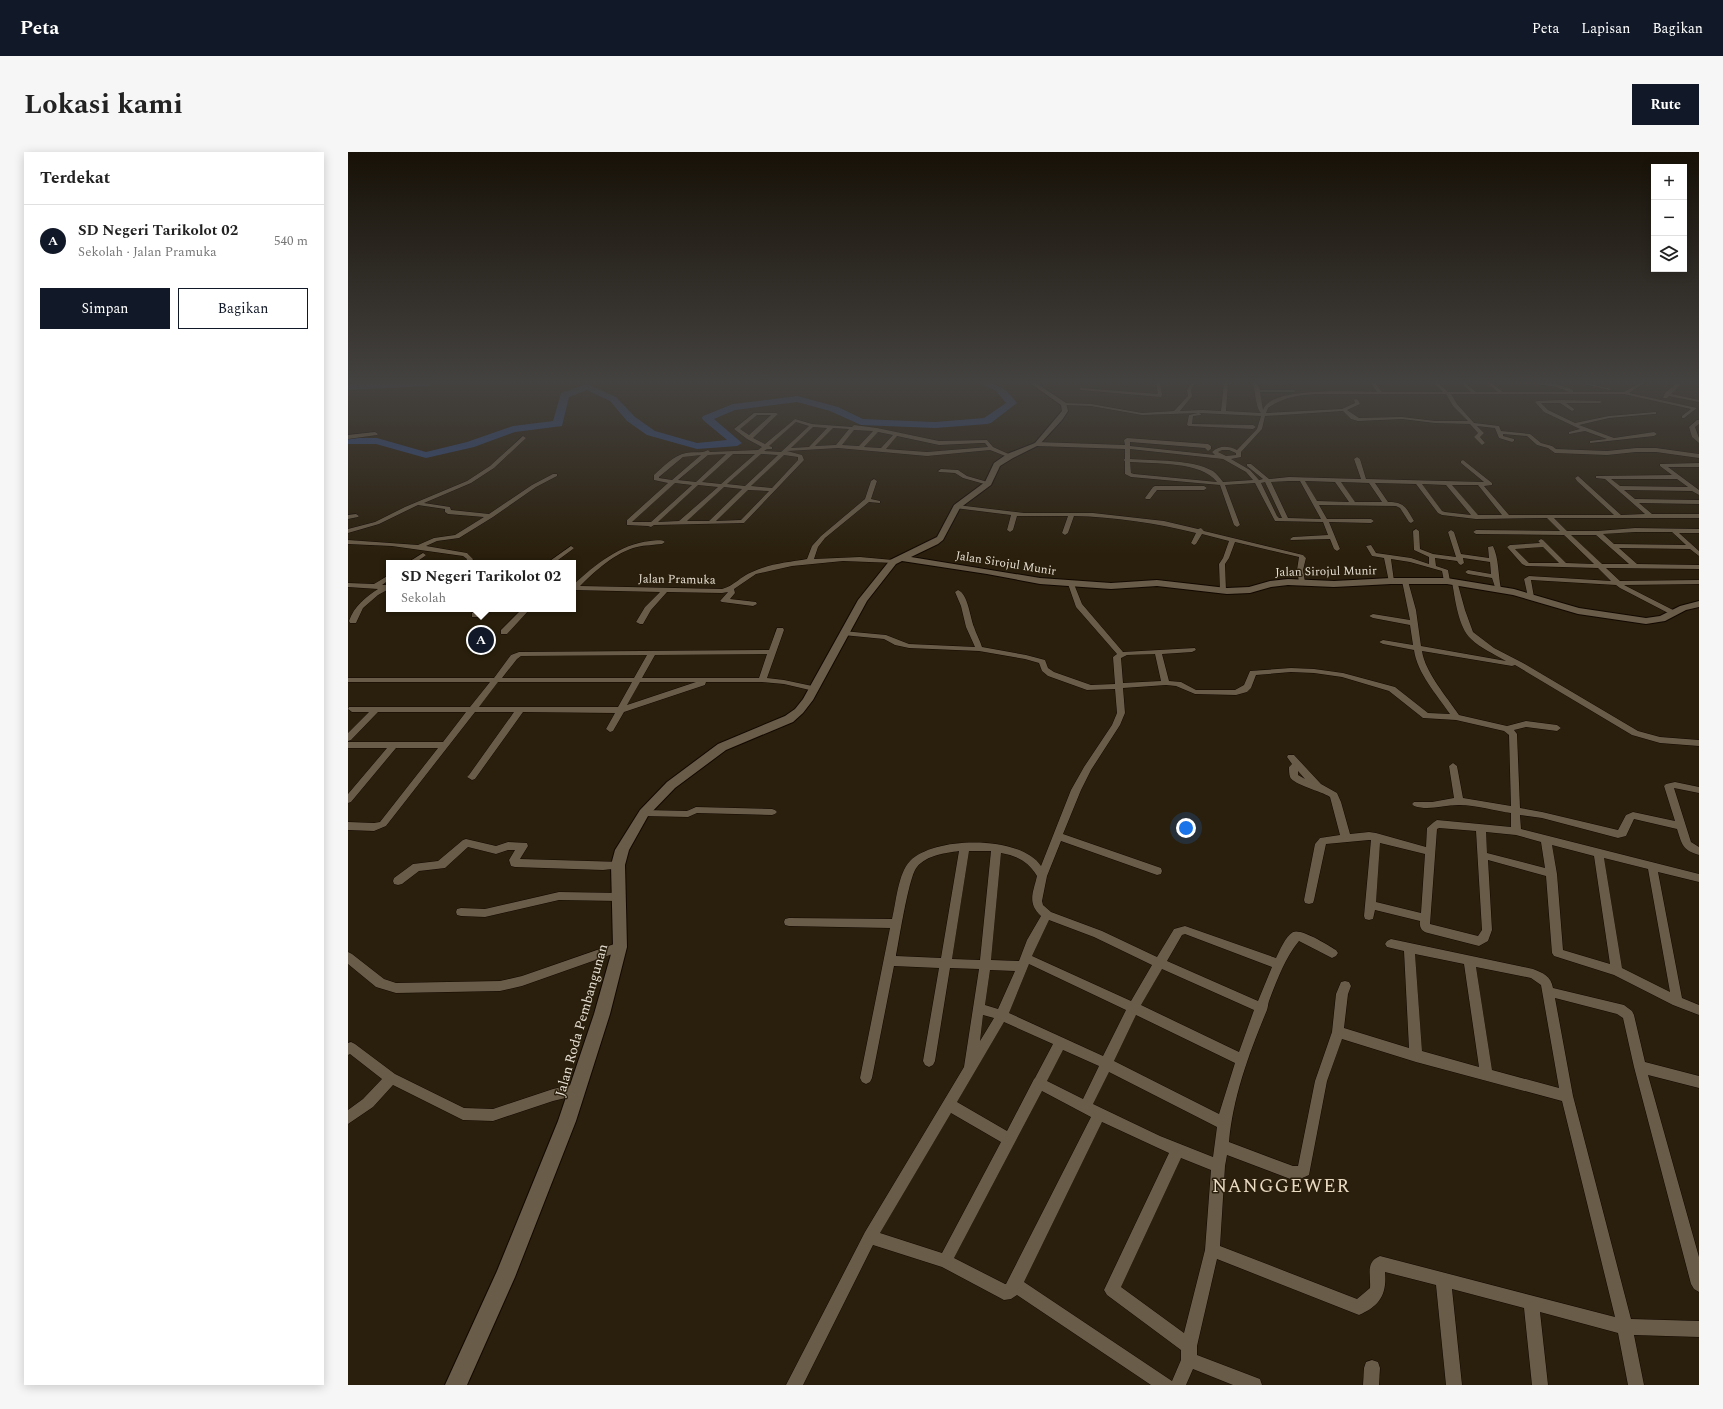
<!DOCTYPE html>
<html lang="id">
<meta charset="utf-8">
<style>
:root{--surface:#fff;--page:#f6f6f6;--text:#222;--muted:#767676;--line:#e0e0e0;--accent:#111827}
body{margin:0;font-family:Spectral,serif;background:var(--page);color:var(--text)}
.controls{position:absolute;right:12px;top:12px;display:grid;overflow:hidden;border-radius:0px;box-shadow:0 2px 10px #0003}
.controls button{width:36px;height:36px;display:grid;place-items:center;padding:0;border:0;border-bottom:1px solid var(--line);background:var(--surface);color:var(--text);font:20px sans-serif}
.you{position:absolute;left:838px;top:676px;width:14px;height:14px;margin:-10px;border:3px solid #fff;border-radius:50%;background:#1a73e8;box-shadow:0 0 0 6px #1a73e833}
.badge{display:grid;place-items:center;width:26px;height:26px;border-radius:50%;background:var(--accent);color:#fff;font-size:13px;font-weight:700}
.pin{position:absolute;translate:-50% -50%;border:2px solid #fff;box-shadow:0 1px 4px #0006}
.popup{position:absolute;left:38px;top:408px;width:190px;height:52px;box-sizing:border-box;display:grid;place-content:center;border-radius:0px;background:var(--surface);filter:drop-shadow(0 1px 3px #0005);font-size:13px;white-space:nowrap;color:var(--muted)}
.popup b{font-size:15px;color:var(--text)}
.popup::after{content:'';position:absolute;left:50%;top:100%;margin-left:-8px;border:8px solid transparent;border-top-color:var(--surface)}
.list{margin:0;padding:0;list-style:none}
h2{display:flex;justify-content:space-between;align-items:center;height:52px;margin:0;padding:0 16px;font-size:17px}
h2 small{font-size:13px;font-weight:400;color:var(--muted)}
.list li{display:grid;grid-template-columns:26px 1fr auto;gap:12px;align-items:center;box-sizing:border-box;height:72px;padding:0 16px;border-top:1px solid var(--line)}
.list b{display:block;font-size:15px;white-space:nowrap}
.list p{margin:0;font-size:13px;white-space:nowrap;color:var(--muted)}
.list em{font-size:13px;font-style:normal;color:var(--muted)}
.actions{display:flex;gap:8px;padding:12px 16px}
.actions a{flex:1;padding:9px 0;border:1px solid var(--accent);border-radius:0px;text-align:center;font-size:14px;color:var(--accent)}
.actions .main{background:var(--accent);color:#fff}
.icon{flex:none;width:22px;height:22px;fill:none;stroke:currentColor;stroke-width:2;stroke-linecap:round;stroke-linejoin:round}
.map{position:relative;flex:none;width:1351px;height:1233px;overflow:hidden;border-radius:0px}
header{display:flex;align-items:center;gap:24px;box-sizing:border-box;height:56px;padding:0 20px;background:var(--accent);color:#fff}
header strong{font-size:19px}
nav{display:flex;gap:22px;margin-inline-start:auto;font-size:14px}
.intro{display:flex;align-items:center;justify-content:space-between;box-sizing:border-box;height:96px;padding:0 24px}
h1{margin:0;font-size:28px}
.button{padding:10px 18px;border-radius:0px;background:var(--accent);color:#fff;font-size:14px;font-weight:700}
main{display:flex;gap:24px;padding:0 24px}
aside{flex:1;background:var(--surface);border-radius:0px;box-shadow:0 2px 10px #0003}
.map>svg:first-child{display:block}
</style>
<header>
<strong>Peta</strong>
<nav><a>Peta</a><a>Lapisan</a><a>Bagikan</a></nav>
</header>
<div class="intro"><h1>Lokasi kami</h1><a class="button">Rute</a></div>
<main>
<aside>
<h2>Terdekat<small></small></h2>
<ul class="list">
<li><span class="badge">A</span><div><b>SD Negeri Tarikolot 02</b><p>Sekolah · Jalan Pramuka</p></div><em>540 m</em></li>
</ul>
<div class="actions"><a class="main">Simpan</a><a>Bagikan</a></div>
</aside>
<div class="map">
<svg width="1351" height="1233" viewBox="0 0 1351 1233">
<rect width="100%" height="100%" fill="#2a1f0c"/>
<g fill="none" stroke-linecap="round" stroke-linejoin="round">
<!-- river -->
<g fill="#2f4a82" fill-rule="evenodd">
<path d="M32,231H86L81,234L0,238V232Z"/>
<path d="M635,231C652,231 659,238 669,251L643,271L639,272L587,276L513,273L482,259L449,250L387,258L366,267L394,291L389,294L349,297L299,283L279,269L262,249L239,238L221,245L214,274L167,280L126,295L78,306L28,292H0V286H29L78,300L119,290L165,274L205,269L213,241L239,232L268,245L287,265L307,279L349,291L379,288L355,268L354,266L355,264L385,252L449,244L490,255L515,267L587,270L636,266L658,251L648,239L636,233Z"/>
</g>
<defs>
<g id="minor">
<path d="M808,231H812L814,243L813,245L733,238L731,237L733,236L810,242Z"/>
<path d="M843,231H847L843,238L844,244L832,259L854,258L873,259L876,231H880L878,259L913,261C908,257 907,238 905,231H909L912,238H946L948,239L946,240H912L915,258C922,234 1008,240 1029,240L1023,231H1027L1034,240H1095L1086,231H1090L1100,240H1123L1113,231H1117L1128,240H1150L1139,231H1143L1155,240H1221C1203,231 1184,232 1164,232L1162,231C1184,231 1205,228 1225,238V240H1276L1292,231H1296L1281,241L1349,256L1336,266H1334V264L1343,257L1276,242H1103L1109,252L1126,271L1151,274L1153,279L1182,282L1193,291L1204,294L1208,297L1259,299L1288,296H1308L1351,302V306L1308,300H1288L1259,303L1207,301L1200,296L1189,293L1179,284L1155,282V284L1166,287V289L1164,290L1151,286L1147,276L1129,274L1136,281L1132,285L1137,291L1134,293L1126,285L1130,281L1122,272L1087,271L1054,267L1010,269L1003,267L995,259L917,264L914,277L893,300V305L883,307L902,318L911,328L915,327L899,314V312H903L921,327L941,325L1013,327L1006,307L1009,305L1012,307L1018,327L1136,330L1113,311V309L1115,308L1144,331V333L1136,334L1161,363H1266L1229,329L1227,326L1230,324L1273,363L1297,362L1257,327L1248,326V324L1324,323L1312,314V312L1351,311V315H1320L1351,338V343L1344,339L1276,338L1287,347L1351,348V352L1291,351L1304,362H1351V366H1206L1219,379H1250L1287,376L1351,377V381H1331L1351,399V404L1342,397L1271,396L1289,412L1351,413V417L1258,416L1272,429L1351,428V432L1276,433L1327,459V463H1324L1272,436L1268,433L1183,428L1186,445L1183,447L1180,445L1176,427L1181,424L1263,429L1250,416L1178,414L1174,412L1159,395L1162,393L1192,391L1190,389L1193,387L1195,388L1218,411L1246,412L1216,383L1128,382L1125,380L1128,378L1212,379L1199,366L1128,367L1094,363L1090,361L1068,332L1027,331L1040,350C1057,350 1058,356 1066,369L1063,371L1061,370L1052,356L1048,354L971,353L979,367H1023L1026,369L1023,371L981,370L992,397L989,399L986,397L982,387L943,388L942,387L945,385L980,383L975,370L927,369L907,331L877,333L892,373L889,375L886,373L872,333L783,325L777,322V309L775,308L777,307V297L689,294L686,292L689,290L777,293L776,288L779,286L860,292L863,294V297L860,299L857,296L782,290V294L867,303L864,300C872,293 880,294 889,298L909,277L913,264L851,261L853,262V263L845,264L844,272L905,273L908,275L905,277L841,274L839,273L841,263L850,261L794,263L743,254L716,253L714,252L716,251L743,252L794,261L826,259L840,244L839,238ZM968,242H1098L1105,254L1120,269H1087L1054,265L1011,266L999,258L1012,252L1010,248L1008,247L1006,248L1007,251L994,257L918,261L920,256C935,245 951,243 968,242ZM782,297L875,307L898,320L905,328L875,330C872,326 869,322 865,319C843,307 807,309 782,307ZM874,298H881L888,301V303L878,304L870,300ZM782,310C807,312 853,309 869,330L786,322L783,321ZM1263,327H1329L1340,335L1272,334ZM941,329H952L973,367L940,366L923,330ZM957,329L987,330L1001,350L969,349ZM917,330L934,366H931L929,364L913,331ZM993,330L1021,331L1034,350H1007ZM1074,332L1098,333L1123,363L1097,360L1094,359ZM1104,333H1130L1154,363H1130ZM1287,380H1324L1338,393L1266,392L1255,382ZM1223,383H1248L1281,412H1254ZM1195,395L1211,411H1181L1167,397Z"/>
<path d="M1231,231H1237L1264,237L1262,238Z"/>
<path d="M1329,231L1333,232L1323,242L1351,248V250L1321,244L1319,246H1315L1317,241Z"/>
<path d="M1212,248L1252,249L1254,250L1252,251H1218L1226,257V258L1224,259L1212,251H1193L1200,258L1227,271L1261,264L1308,260V262H1306L1261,266L1231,273L1266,286L1306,280L1309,282L1306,284L1242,291V289L1259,287L1237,279L1221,282V280L1232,277L1196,260L1187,250L1189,249Z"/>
<path d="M406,261H428L430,262L405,286L417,292L447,267L464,272L504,275L506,273L529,276L591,289L639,288L645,295L665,304L660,305L642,298L579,304L490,296L439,299L454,303L456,308L396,371L306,373L303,375L300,374L279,373V368L320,331L306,328V323C315,315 326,303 338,301C345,299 353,302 360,298L362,300L410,298L414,295L399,287L386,277ZM409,263H423L401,283L392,277ZM448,270L461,274L433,300L416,299L419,297H424V295L421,294ZM465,275L479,276L461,295L443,296ZM485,276L501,277L488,293L467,294ZM506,278L525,279L511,294L494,293ZM530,280L545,283L533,296L516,295ZM549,284L591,293L633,291H637L640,295L579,300L538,297ZM378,302L348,330L330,328L360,303ZM385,302H407L373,332L354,330ZM413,302L430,303L397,334L379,332ZM353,303L324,328L311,326V325L335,305ZM436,303L450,305V308L424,336L403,334ZM327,331L344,333L303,370H284ZM350,333L370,335L331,369L310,370ZM376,335L394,337L361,369H339ZM400,338L421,339L393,368L368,369Z"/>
<path d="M1349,268H1351V272L1347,275L1351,286V291L1344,285L1341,275Z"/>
<path d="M27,280L30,282L29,283L0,287V283Z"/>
<path d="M175,284L178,286L177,287L146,316L123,331L76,351L102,355L103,358L141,362L184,333L205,322H209V324L188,335L145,365L111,386L89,389L78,394L119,401L125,407L123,411H117L119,407L115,404L44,394L0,392V388L70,393L86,386L107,383L136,365L100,362L97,360V357L70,353L31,372L0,381V377L27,370L57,355L119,329L142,314Z"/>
<path d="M593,317L610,318L619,324L643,331L640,333L615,326L607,321L591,320L590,319Z"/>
<path d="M526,327L529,329L523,347L532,349V351L521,350L477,386L470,395L466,407L512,405L545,408L547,409V411L495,409L444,414L408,422L386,437L387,441L382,447L408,450L409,452L405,454L374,450L372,449L380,440L374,441L319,440L303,458L295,472H292L288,470L297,455L312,440L225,438V433C247,413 272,392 302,389C307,389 313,387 317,390L314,392C306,393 297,393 289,395C268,400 247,419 232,434L374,437C386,434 393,424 404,420C420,412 441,410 459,407L464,394L473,384L517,347L523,329Z"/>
<path d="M807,334H856L859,336L856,338H809L802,347H798L797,346L805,335Z"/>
<path d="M609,353L676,361H745L816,369L850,377L853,376L856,379L955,403L958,406L955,418L957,430L954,432L951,430L949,418L951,405L887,390L881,406L877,412L878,439L875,441L872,439L871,412L875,406L881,389L854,382L848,392L846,393L843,391L848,381C808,371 767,365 726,364L720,381L717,383L714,381L720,364H669L665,378L662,380L659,378L663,363L607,356V354Z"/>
<path d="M8,362L11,364L10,365L0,367V363Z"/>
<path d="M1068,377L1071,379L1072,397L1085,402L1108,405L1100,380L1103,378L1106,380L1113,402L1141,406L1140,395L1145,394C1151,407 1150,422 1153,437L1152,438H1148L1144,426L1120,422L1117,420L1120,418L1143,422L1142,410L1115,406L1116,411L1113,413L1111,412L1109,409L1087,406L1088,414L1100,418L1102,429L1099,431L1096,429L1094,419L1062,410L1043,407L1046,429L1045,430H1041L1036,406L1024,404L1018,394L1023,393L1028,401L1063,406L1081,412V405L1066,398L1065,379Z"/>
<path d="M223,394L226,396L225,397L206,411H199Z"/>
<path d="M75,401L78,403L77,404L67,411H59Z"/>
<path d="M41,423V428L34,433H41V437L30,443L15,456L8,471H2L1,469C6,454 18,445 30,437L0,435V431L26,432Z"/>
<path d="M1057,427L1060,429L1068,458L1073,494L1158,509C1146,502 1132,496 1123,487C1110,475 1107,446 1104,430L1107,428L1109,429L1117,458L1125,480L1146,496L1175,511L1290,579L1312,585L1351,588V594L1312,591L1284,583L1167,513L1164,514L1074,499C1077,520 1099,545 1111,563L1159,574L1178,569L1209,573L1213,576L1209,579L1178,575L1166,578L1169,582L1172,656L1194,660L1270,678L1278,663L1285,660L1327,669L1316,634L1318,632L1327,630L1351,635V641L1326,636L1343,690L1351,695V703C1334,698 1334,692 1329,677L1286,667L1278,684L1270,686L1194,666L1172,663L1173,677L1351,722V730L1310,720L1334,846L1351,853V863L1325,853L1266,823L1206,804L1204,801L1198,724L1140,708L1144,778L1140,789L1131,794L1080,781C1074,780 1071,775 1072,769L1027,758L1025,767L1021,768L1017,767L1016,764L1023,688H1021L978,692L966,748L965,751L961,752L957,751L956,748L967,692L972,686L992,683L982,645C973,639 946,633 942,625C941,622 941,618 941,615L944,612L939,605L940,603H946L973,632L989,641L993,650L1002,682L1021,680L1028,681L1078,695L1079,676L1086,670L1089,668L1163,675V661C1149,659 1122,652 1110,653C1095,653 1081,659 1066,654L1064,652L1066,650H1084L1106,646L1101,614L1105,611L1109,614L1115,646L1163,654L1161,583L1156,579L1108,568L1075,566L1041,539L994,525L966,521L943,520L908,523L903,536L899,540L888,543L847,542L828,534L818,533L775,536L777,561L772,573L743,618L733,638L715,682L813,716L814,719L813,722L809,723L713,689L699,724L694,749L695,753L703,760L754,779L809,805L826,777L837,774L928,806C932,798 937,785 945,780C953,776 980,793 988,798L990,801L988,804L984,806L951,789C937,806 929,828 921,849C920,852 920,855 919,858C902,899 885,944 881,990L945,1014H950L967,929L984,880L988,842L993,830L997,829L1001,830L1003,834L1000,842L996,876L1061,896L1056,799L1039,795L1037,792L1039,789L1043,787L1185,817C1195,821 1203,824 1205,836L1276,853L1284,859L1286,863L1297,910L1351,924V936L1300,923L1351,1105V1140L1346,1137L1343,1132L1286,915L1275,866L1269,862L1207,846L1225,944L1283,1167L1351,1169V1185L1286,1183L1296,1233H1280L1270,1181L1192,1160L1200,1233H1184L1176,1156L1104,1137L1114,1233H1098L1088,1133L1037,1120C1039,1142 1032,1154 1011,1163L869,1107L849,1194V1203L912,1227L914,1233H885L845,1217L838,1233H803L669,1143L663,1147L656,1148L594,1115L525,1093L455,1233H438L517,1080L616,915L631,817L602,816L587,909L585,913L581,915L577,913L575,909L591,816L546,814L524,926L522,930L518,932L514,930L512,926L542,776L441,774L437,773L436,770L437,767L441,766L544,767C548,751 550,721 562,709C586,684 673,683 693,714L723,638L736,615L764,573L769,561L767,537L739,538L700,524L694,519L691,511L677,507L631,499L561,496L547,493L536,487L495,483V479L538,483L561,492L627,495L618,475L613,454L607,440L610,438C620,442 622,465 626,475C628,482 632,488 634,495L678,503L697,508L700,516L706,520L743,533L767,532L765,505L769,502L728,455L720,432L723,430L726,432L734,452L775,500L847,496L848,498L844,500L814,502L821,529L833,530L848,538H887L896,533L902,519L943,516L966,517L995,521L1047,535L1080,561L1102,562C1089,543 1069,521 1066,498L1035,492L1031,490L1035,488L1065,493L1062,473L1025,466L1021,464L1025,462L1062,468L1054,429ZM807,502L813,529L775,531L773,506L779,503ZM950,619L957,627L950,623ZM1091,676L1128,679L1134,778L1130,784L1082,772L1089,677ZM1138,680L1168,683L1193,690L1197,716L1139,701ZM1032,691L1077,702L1073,761L1028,750ZM1204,693L1246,704L1262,812L1215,798L1209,722ZM611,699L593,806L548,804C551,789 561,723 569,715C579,703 597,701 611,699ZM621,699H643L632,808L604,807ZM653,701C669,704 680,709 689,724C685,741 679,751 693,764L679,788L671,809L643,808ZM1256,706L1300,717L1322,840L1274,816ZM701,768L746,785L804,813L783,849L684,804ZM837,782L924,815L910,849L819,809L834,783ZM1067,802L1116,812L1131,915L1074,899ZM681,812L778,858L755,904L661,861ZM1128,815L1183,826L1193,833L1211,936L1144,918ZM814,817L906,858L891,900L793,853ZM642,818L667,819L650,857L637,853ZM635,863L646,866L632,889ZM788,863L887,911L871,962L766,909ZM656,870L705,892L687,926L686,927L659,979L609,950ZM994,887L1068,910L1214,949L1267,1165L1032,1104C1017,1110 1023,1123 1022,1136L1009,1147L872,1094L877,1014L879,1003L945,1028H950L961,1023L979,929ZM715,898L751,914L735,947L699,929ZM761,920L869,975L865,1005L812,984L745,952ZM694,939L743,965L658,1132H657L606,1106ZM603,961L653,990L594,1101L532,1081ZM754,970L821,1001L756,1138L759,1143L833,1198V1208L824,1229L676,1130ZM833,1006L863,1018L857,1098L836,1181L773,1135Z"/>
<path d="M130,457H139L130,465H124V461Z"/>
<path d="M174,457H182L159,482H153V478Z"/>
<path d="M429,476H435L436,478L419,526L436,528L469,535L470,537L469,539H466L436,532L414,530H358L357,533L276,560L265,579L262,580L258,577L267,561L175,560L127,627L124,628L119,625L121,623L166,560H127L38,674L26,679L0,678V670L26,671L32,670L90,596H48L3,650L0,651V642L39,596H0V590H95L118,560H30L3,588L0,589V581L21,560H4L0,557L1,555H122L142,530H0V526H146L163,503L171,500L421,498ZM419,502L411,526H294L307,503ZM299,503L286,526H154L169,507L173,504ZM150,530H284L270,555H131ZM292,530H348L279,553Z"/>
<path d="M348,655L424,657L427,658L429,660L427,662L424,663L349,661L340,665L296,664L293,663L291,661L293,659L296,658L339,659Z"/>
<path d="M118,687L148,694L160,690L179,691L180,694L172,707L274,710L275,713L274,716L255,718L167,715L163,714L161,708L167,698H160L148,702L120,695L97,716L71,719L54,732L50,733L46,732L45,729L46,726L65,712L90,709L115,688Z"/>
<path d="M211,740L271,741L275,742L276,745L275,748L271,749L211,748L137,765L113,764L109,763L108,760L109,757L113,756L137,757Z"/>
<path d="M272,790L276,792L278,795L276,798L174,834L152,839L48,841L28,835L0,812V800L4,802L36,827L48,831L152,829L174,824Z"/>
<path d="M3,890L7,892L47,922L116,956L145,957L205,937L229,932L234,934L235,938L234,942L205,949L145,969L115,968L45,933L25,955L0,972V958L15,947L34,927L2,902L0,903V891Z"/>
<path d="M1024,1208L1030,1210L1032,1216L1031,1233H1015L1016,1216L1018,1210Z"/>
</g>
<path id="tertiary" d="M682,231H688L718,251L720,259L714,268L691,293L665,306L652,314L643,333L612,356L595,388L590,392L563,405L692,426L763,431L809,428L879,436L901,435L922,429L940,427L986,429L1043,426H1099L1166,437L1231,456L1298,466L1312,464L1332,454L1351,449V455L1338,458L1317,469L1298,472L1230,462L1165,443L1099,432H1043L986,435L940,433L923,435L902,441L879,442L809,434L763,437L692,432L639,422L554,409L548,412L519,449L465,548L455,561L445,570L378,598L327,636L300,664L281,698L277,713L279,795L262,862L228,969L167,1125L119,1233H97L149,1119L210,969L246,862L265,795L263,713L267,698L292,658L319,630L370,592L437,564L447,557L455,547L510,448L542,408L589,385L606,353L637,330L646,311L659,302L687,291L714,259L713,253Z"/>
</defs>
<!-- minor casing -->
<use href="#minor" stroke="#120800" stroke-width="1"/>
<!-- tertiary casing -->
<use href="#tertiary" stroke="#120800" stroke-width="2"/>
<!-- minor -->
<use href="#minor" fill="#695c48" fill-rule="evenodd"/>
<!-- tertiary -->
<use href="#tertiary" fill="#695c48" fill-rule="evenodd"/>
</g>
<!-- sky -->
<linearGradient id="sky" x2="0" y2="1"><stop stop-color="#171107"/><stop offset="0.57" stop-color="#444240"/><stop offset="1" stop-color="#444240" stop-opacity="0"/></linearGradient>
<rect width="1351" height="403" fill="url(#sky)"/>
<g text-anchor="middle" stroke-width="3" stroke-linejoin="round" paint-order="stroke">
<!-- far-street labels -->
<g font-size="12" fill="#e6dfd3" stroke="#2a1f0c">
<text transform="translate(658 411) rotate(9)" y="4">Jalan Sirojul Munir</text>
<text transform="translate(978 419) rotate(-1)" y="4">Jalan Sirojul Munir</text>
<text transform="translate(329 427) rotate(1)" y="4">Jalan Pramuka</text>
</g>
<!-- street labels -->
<g font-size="14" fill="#e6dfd3" stroke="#2a1f0c">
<text transform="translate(233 868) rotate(-74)" y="5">Jalan Roda Pembangunan</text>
</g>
<!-- near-quarter labels -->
<g font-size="19" letter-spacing="1" fill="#e9dac2" stroke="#2a1f0c">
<text x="933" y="1040">NANGGEWER</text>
</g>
</g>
</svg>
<div class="controls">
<button>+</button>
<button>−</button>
<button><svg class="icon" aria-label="layers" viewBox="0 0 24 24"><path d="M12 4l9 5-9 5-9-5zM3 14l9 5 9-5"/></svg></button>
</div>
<div class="you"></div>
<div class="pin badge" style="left:133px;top:488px">A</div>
<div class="popup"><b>SD Negeri Tarikolot 02</b>Sekolah</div>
</div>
</main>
